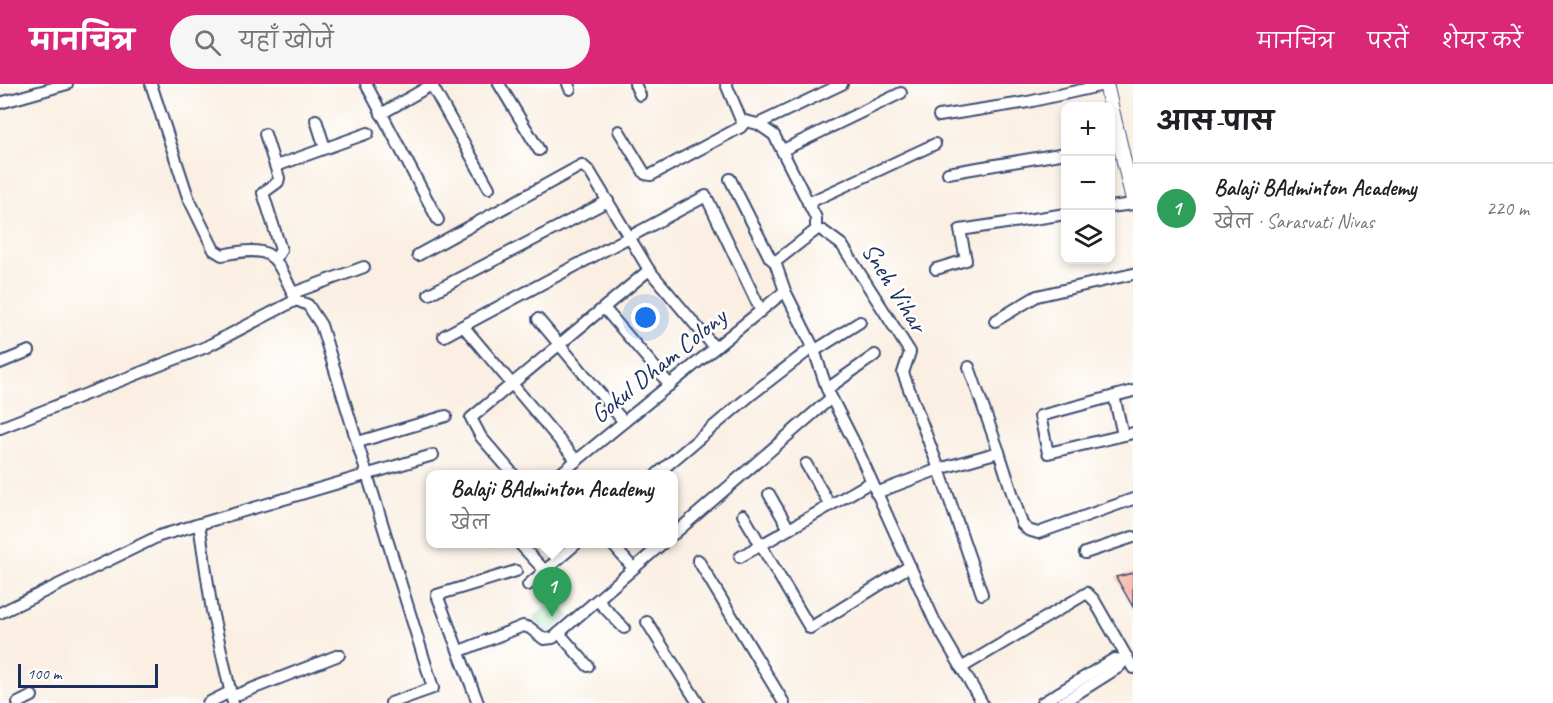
<!DOCTYPE html>
<html lang="hi">
<meta charset="utf-8">
<style>
:root{--surface:#fff;--page:#f6f6f6;--text:#202124;--muted:#757577;--line:#e0e0e0;--accent:#db2777}
body{margin:0;font-family:Caveat,"Playpen Sans Deva",sans-serif;background:var(--page);color:var(--text)}
.controls{position:absolute;right:18px;top:18px;display:grid;overflow:hidden;border-radius:12px;box-shadow:0 3px 9px #0003}
.controls button{width:54px;height:54px;display:grid;place-items:center;padding:0;border:0;border-bottom:2px solid var(--line);background:var(--surface);color:var(--text);font:30px sans-serif}
.scale{position:absolute;left:18px;bottom:15px;width:140px;box-sizing:border-box;padding-left:6px;border:3px solid #1b2f5e;border-top:0;font-size:16px;line-height:21px;white-space:nowrap;color:#1b2f5e;-webkit-text-stroke:4px #fff;paint-order:stroke}
.you{position:absolute;left:646px;top:234px;width:21px;height:21px;margin:-15px;border:4px solid #fff;border-radius:50%;background:#1a73e8;box-shadow:0 0 0 9px #1a73e833}
.badge{display:grid;place-items:center;width:39px;height:39px;border-radius:50%;background:var(--accent);color:#fff;font-size:20px;font-weight:700}
.pin{position:absolute;translate:-50% -50px;filter:drop-shadow(0 2px 3px #0008)}
.pin::after{content:'';position:absolute;top:32px;width:21px;height:18px;background:inherit;clip-path:polygon(0 0,100% 0,50% 100%)}
.popup{position:absolute;left:426px;top:386px;width:252px;height:78px;box-sizing:border-box;display:grid;place-content:center;border-radius:12px;background:var(--surface);filter:drop-shadow(0 2px 4px #0005);font-size:20px;white-space:nowrap;color:var(--muted)}
.popup b{font-size:22px;color:var(--text)}
.popup::after{content:'';position:absolute;left:50%;top:100%;margin-left:-12px;border:12px solid transparent;border-top-color:var(--surface)}
.list{margin:0;padding:0;list-style:none}
h2{display:flex;justify-content:space-between;align-items:center;height:78px;margin:0;padding:0 24px;font-size:26px}
h2 small{font-size:20px;font-weight:400;color:var(--muted)}
.list li{display:grid;grid-template-columns:39px 1fr auto;gap:18px;align-items:center;box-sizing:border-box;height:90px;padding:0 24px;border-top:2px solid var(--line)}
.list b{display:block;font-size:22px;white-space:nowrap}
.list p{margin:0;font-size:20px;white-space:nowrap;color:var(--muted)}
.list em{font-size:20px;font-style:normal;color:var(--muted)}
.icon{flex:none;width:33px;height:33px;fill:none;stroke:currentColor;stroke-width:2;stroke-linecap:round;stroke-linejoin:round}
.map{position:relative;flex:none;width:1133px;height:619px;overflow:hidden}
header{display:flex;align-items:center;gap:36px;box-sizing:border-box;height:84px;padding:0 30px;background:var(--accent);color:#fff}
header strong{font-size:28px}
nav{display:flex;gap:33px;margin-inline-start:auto;font-size:21px}
.search{width:420px;height:54px;background:var(--page);display:flex;align-items:center;gap:15px;box-sizing:border-box;padding:0 21px;border-radius:33px;color:var(--muted);font-size:22px}
main{display:flex}
aside{flex:1;background:var(--surface)}
.map>svg:first-child{display:block}
</style>
<header>
<strong>मानचित्र</strong>
<div class="search"><svg class="icon" aria-label="search" viewBox="0 0 24 24"><circle cx="10" cy="10" r="6"/><path d="M15 15l6 6"/></svg>यहाँ खोजें</div>
<nav><a>मानचित्र</a><a>परतें</a><a>शेयर करें</a></nav>
</header>
<main>
<div class="map">
<svg width="1133" height="619" viewBox="0 0 1133 619">
<rect width="100%" height="100%" fill="#fff"/>
<filter id="ink" filterUnits="userSpaceOnUse"><feTurbulence type="fractalNoise" baseFrequency=".0167" numOctaves="2"/><feDisplacementMap in="SourceGraphic" scale="12" xChannelSelector="R" yChannelSelector="G"/><feConvolveMatrix kernelMatrix="1 2 1 2 8 2 1 2 1" color-interpolation-filters="sRGB"/></filter>
<filter id="wash" filterUnits="userSpaceOnUse"><feTurbulence type="fractalNoise" baseFrequency=".008" numOctaves="4" result="noise"/><feDisplacementMap in="SourceGraphic" scale="24" xChannelSelector="R" yChannelSelector="G"/><feGaussianBlur stdDeviation="1.35" result="paint"/><feColorMatrix in="noise" values="0 0 0 0 0 0 0 0 0 0 0 0 0 0 0 0 0 1.4 0 .05"/><feComposite in="paint" operator="in"/></filter>
<g filter="url(#wash)">
<rect width="100%" height="100%" fill="#faefe2"/>
<!-- green -->
<path fill="#87dc9e" stroke="#51867e" stroke-width="1.5" d="M556,515L569,532L548,549L534,534Z"/>
<g id="blocks">
<!-- building -->
<path fill="#f7ac9d" d="M1133,489V523L1116,493Z"/>
</g>
</g>
<g filter="url(#ink)">
<use href="#blocks" fill-opacity="0" stroke="#3c4c72" stroke-width="1.5"/>
<g fill="none" stroke-linecap="round" stroke-linejoin="round">
<defs>
<g id="minor">
<path d="M151,0L188,113L214,166L222,171C276,160 274,171 296,216L308,221L321,241L433,604L391,619"/>
<path d="M366,0L438,136"/>
<path d="M431,0L489,104"/>
<path d="M499,0L539,66"/>
<path d="M568,0L570,5"/>
<path d="M635,0L640,11"/>
<path d="M726,0L741,36L758,40L774,51L816,134V146L775,178L785,207L813,263L827,305L855,360L935,538L982,619"/>
<path d="M0,19L67,0"/>
<path d="M381,30L433,0"/>
<path d="M939,32L1028,18L1108,0"/>
<path d="M316,36L325,64"/>
<path d="M758,40L842,0"/>
<path d="M619,47L645,90L651,91L741,43L745,38"/>
<path d="M265,50L279,94L278,98L263,109L281,166L276,174"/>
<path d="M783,66L901,9"/>
<path d="M276,82L368,49"/>
<path d="M948,89L1066,69"/>
<path d="M730,95L770,174L775,178"/>
<path d="M808,119L935,60"/>
<path d="M1110,123L1133,120"/>
<path d="M823,147L842,161L910,268L903,289L939,385L999,368L1022,440L1028,446L1038,449L1133,415"/>
<path d="M418,171L582,81L590,88L649,186L715,264"/>
<path d="M936,185L966,176L960,146L1066,130"/>
<path d="M293,209L364,183"/>
<path d="M429,210L608,117"/>
<path d="M604,224L670,301"/>
<path d="M538,235L624,338"/>
<path d="M995,237L1037,212L1133,190"/>
<path d="M463,242L577,377"/>
<path d="M444,252L706,112L761,227"/>
<path d="M814,267L860,238"/>
<path d="M0,279L29,267"/>
<path d="M969,283L999,368"/>
<path d="M827,305L875,271"/>
<path d="M1133,307L1040,332L1048,369L1133,349"/>
<path d="M1114,312L1123,351"/>
<path d="M0,344L206,263L296,216"/>
<path d="M358,358L446,332"/>
<path d="M806,380L830,421"/>
<path d="M513,390L481,353L471,334L649,186"/>
<path d="M560,390L785,207"/>
<path d="M657,390L752,310L813,263"/>
<path d="M876,409L939,385L982,510"/>
<path d="M769,410L789,445"/>
<path d="M743,431L810,544L910,482"/>
<path d="M199,440L212,527L233,619"/>
<path d="M674,450L831,314"/>
<path d="M520,460L544,486"/>
<path d="M612,460L633,484"/>
<path d="M1085,469L1133,453"/>
<path d="M740,473L871,398"/>
<path d="M698,476L784,619"/>
<path d="M528,501L576,460"/>
<path d="M597,516L624,544"/>
<path d="M0,529L159,452L433,371"/>
<path d="M647,538L698,619"/>
<path d="M559,549L588,582"/>
<path d="M460,567L523,542L530,544L544,555L553,554L662,460"/>
<path d="M961,584L1087,509L1094,516L1133,584"/>
<path d="M231,613L339,571"/>
<path d="M18,619L32,612"/>
<path d="M208,619L230,608"/>
<path d="M478,619L437,511L516,487"/>
<path d="M1042,619L1114,575L1122,576"/>
<path d="M1062,619L1119,583L1127,573"/>
</g>
<path id="tertiary" d="M1106,0L1133,116"/>
</defs>
<!-- minor casing -->
<use href="#minor" stroke="#3c4c72" stroke-width="14"/>
<!-- tertiary casing -->
<use href="#tertiary" stroke="#3c4c72" stroke-width="16"/>
<!-- minor -->
<use href="#minor" stroke="#fff" stroke-width="10"/>
<!-- tertiary -->
<use href="#tertiary" stroke="#fff" stroke-width="14"/>
</g>
</g>
<g text-anchor="middle" stroke-width="5" stroke-linejoin="round" paint-order="stroke">
<!-- street labels -->
<g font-size="26" fill="#1b2f5e" stroke="#fff">
<text transform="translate(895 203) rotate(58)" y="9">Sneh Vihar</text>
<text transform="translate(658 281) rotate(-39)" y="9">Gokul Dham Colony</text>
</g>
</g>
</svg>
<div class="controls">
<button>+</button>
<button>−</button>
<button><svg class="icon" aria-label="layers" viewBox="0 0 24 24"><path d="M12 4l9 5-9 5-9-5zM3 14l9 5 9-5"/></svg></button>
</div>
<div class="scale">100 m</div>
<div class="you"></div>
<div class="pin badge" style="left:552px;top:533px;background:#2e9e5b">1</div>
<div class="popup"><b>Balaji BAdminton Academy</b>खेल</div>
</div>
<aside>
<h2>आस-पास<small></small></h2>
<ul class="list">
<li><span class="badge" style="background:#2e9e5b">1</span><div><b>Balaji BAdminton Academy</b><p>खेल · Sarasvati Nivas</p></div><em>220 m</em></li>
</ul>
</aside>
</main>
